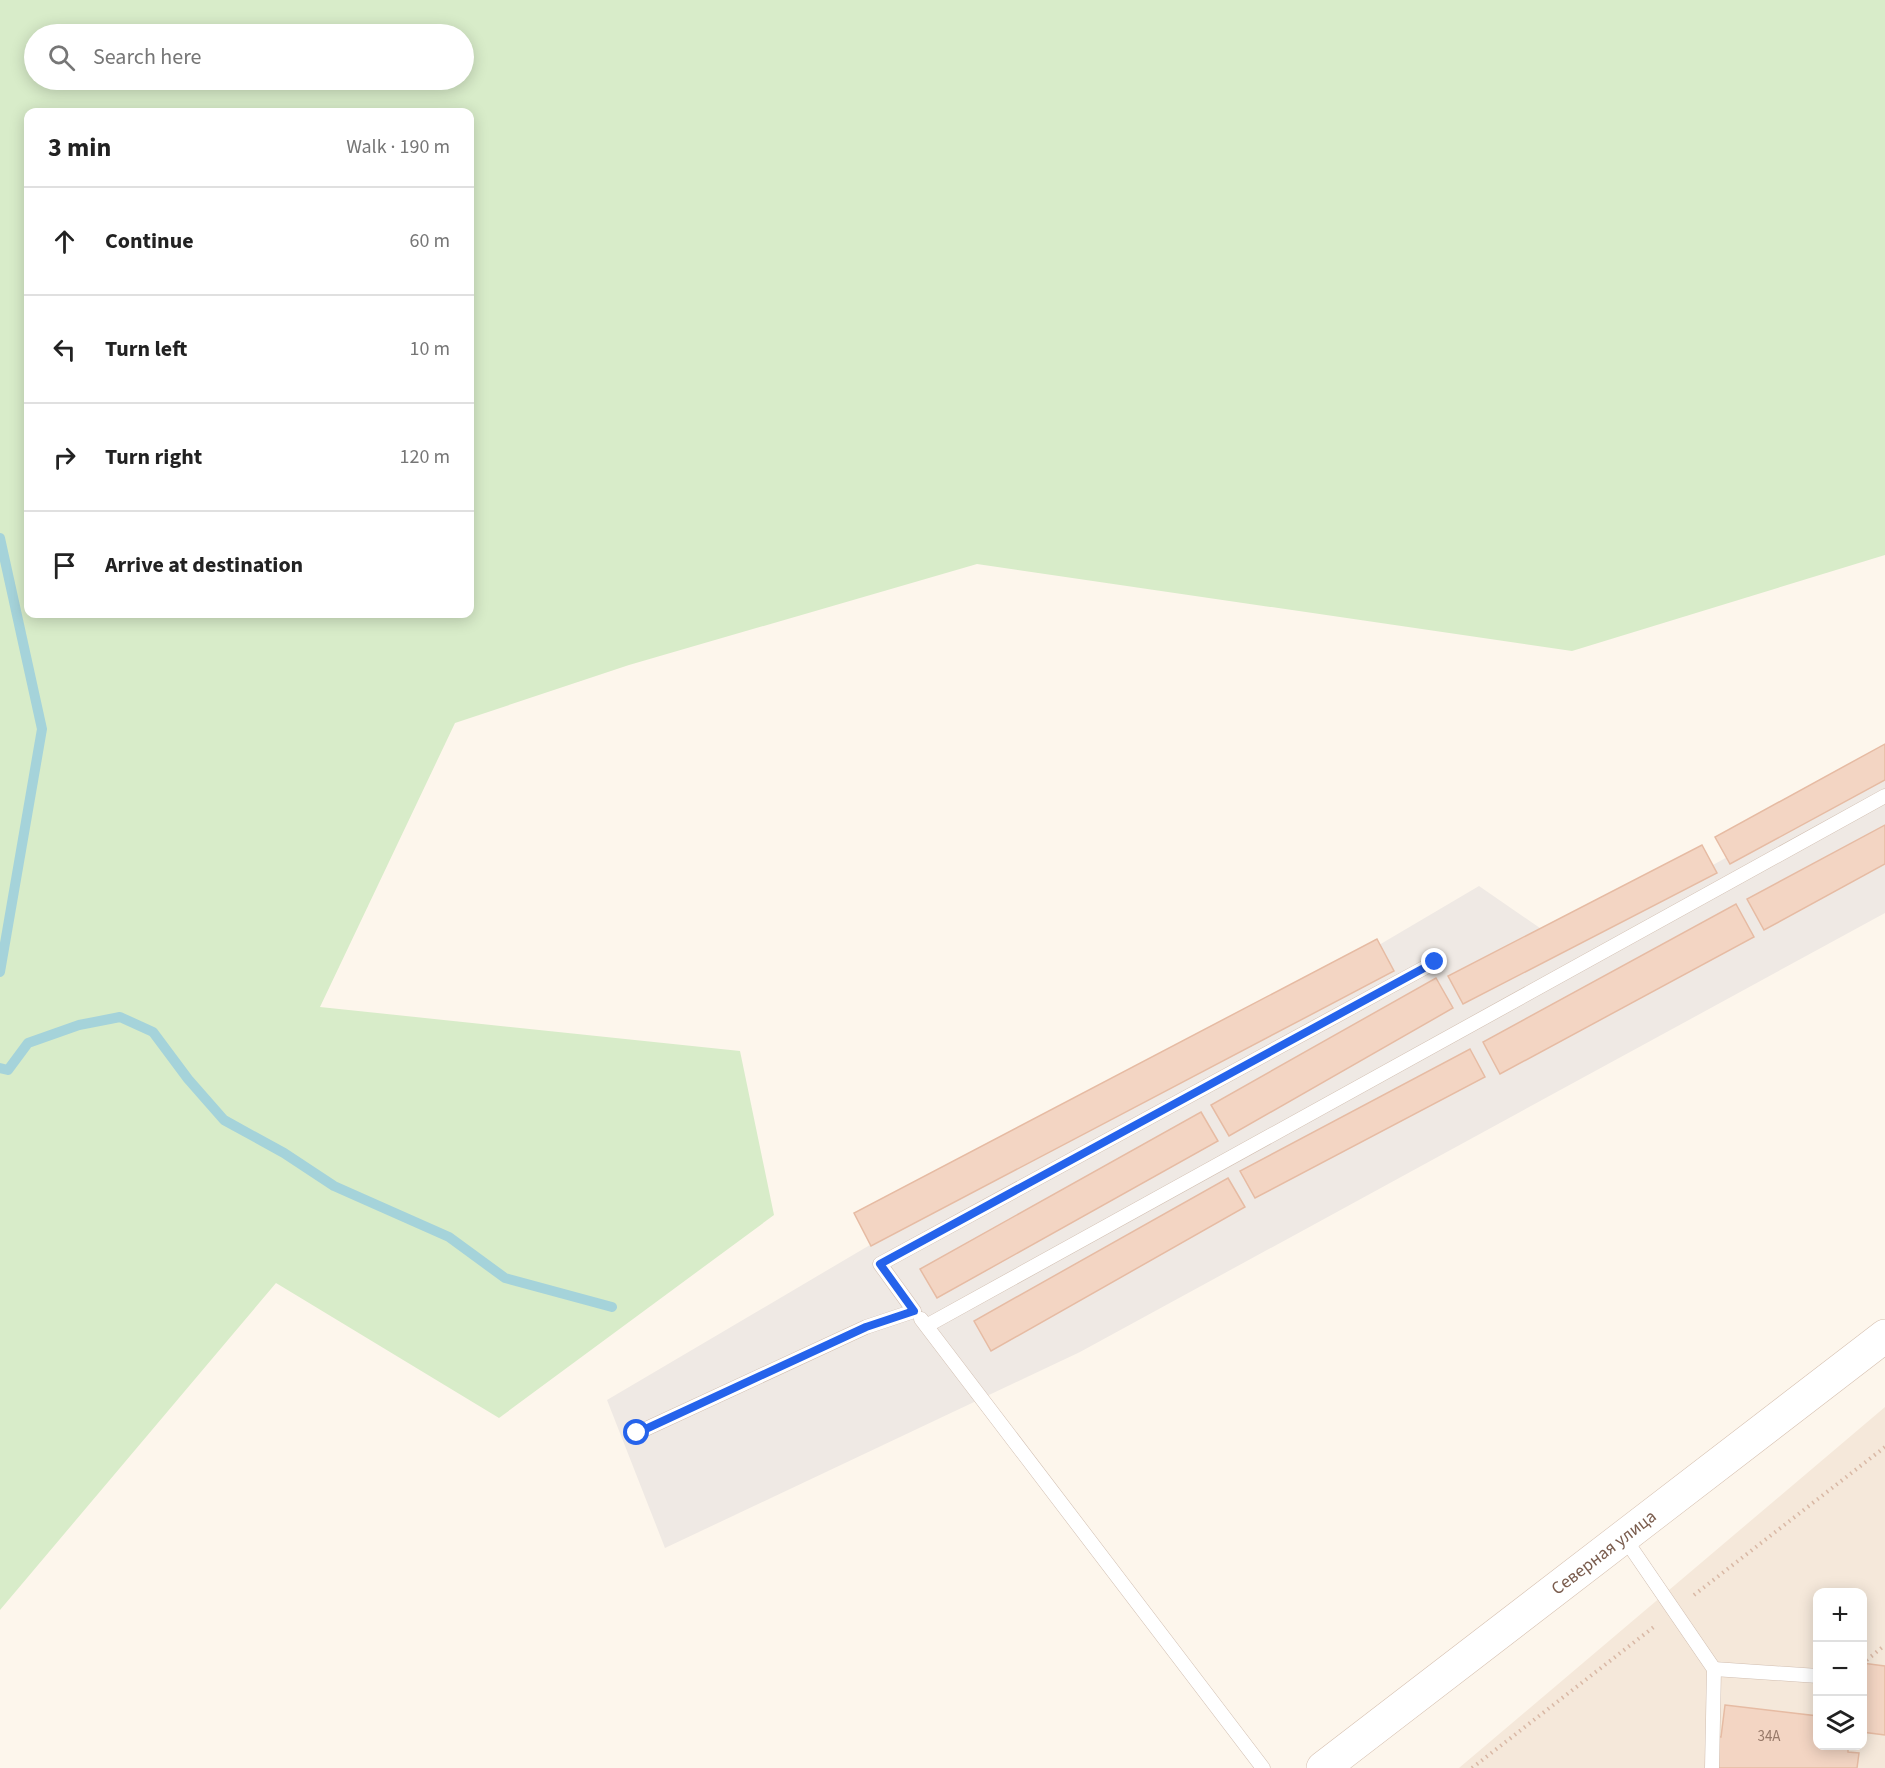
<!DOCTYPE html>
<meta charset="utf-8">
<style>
:root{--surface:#fff;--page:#f2f2f2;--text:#222;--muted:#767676;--line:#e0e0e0}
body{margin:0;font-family:"Source Sans 3",sans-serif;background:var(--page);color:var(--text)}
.controls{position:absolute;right:18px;bottom:18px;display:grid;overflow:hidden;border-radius:12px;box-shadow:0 3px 15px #0003}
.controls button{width:54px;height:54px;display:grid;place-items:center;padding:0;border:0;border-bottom:2px solid var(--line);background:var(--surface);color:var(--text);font:30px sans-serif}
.stop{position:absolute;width:18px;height:18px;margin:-14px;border:4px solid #2563eb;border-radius:50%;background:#fff}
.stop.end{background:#2563eb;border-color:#fff;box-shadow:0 2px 6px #0008}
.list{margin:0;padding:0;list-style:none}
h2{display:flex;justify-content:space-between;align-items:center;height:78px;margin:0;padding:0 24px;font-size:26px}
h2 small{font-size:20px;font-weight:400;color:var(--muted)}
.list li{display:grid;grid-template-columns:39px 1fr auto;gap:18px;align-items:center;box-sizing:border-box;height:108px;padding:0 24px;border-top:2px solid var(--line)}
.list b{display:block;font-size:22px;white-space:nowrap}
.list em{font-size:20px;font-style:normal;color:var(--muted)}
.icon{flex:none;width:33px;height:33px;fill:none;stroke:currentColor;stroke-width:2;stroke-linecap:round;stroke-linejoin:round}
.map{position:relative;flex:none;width:1885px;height:1768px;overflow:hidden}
.search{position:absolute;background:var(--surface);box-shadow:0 3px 15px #0003;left:24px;top:24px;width:450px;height:66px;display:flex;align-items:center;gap:15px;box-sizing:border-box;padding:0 21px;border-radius:33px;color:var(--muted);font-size:22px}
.panel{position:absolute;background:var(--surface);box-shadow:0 3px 15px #0003;left:24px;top:108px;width:450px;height:510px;border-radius:12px}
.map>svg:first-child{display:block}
</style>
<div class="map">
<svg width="1885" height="1768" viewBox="0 0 1885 1768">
<rect width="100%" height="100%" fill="#fdf6ec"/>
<!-- residential -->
<path fill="#f5e8da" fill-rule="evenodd" d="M1885,1407V1768H1459ZM1818,1592H1862V1746H1818Z"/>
<!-- industrial -->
<path fill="#efe9e4" d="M1885,770V913L1080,1352L665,1548L607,1400L1479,886L1566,946Z"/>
<!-- green -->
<path fill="#d8ecc9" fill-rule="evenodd" d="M0,0H1885V555L1572,651L977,564L629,665L455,723L320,1007L740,1051L774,1215L499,1418L276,1283L0,1610ZM34,34H464V80H34ZM28,112H470V614H28Z"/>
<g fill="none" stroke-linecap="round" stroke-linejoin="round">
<!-- stream -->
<g stroke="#a5d3da" stroke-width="10">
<path d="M0,538L42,729L0,972"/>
<path d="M0,1068L8,1070L28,1043L79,1025L120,1017L153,1032L188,1079L224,1120L284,1153L334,1186L449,1237L505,1278L612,1307"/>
</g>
</g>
<!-- building -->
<g fill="#f3d5c3" stroke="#e6bba3" stroke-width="1.5">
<path d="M1885,744V780L1730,864L1715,837Z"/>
<path d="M1885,825V864L1764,930L1747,899Z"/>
<path d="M1702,845L1717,873L1463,1004L1448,976Z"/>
<path d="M1736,904L1754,937L1500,1074L1483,1042Z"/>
<path d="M1377,939L1394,971L871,1246L854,1213Z"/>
<path d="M1436,978L1453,1008L1229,1136L1211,1105Z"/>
<path d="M1470,1049L1485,1077L1255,1198L1240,1171Z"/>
<path d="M1201,1112L1218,1141L937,1298L920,1269Z"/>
<path d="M1228,1178L1245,1207L991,1351L974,1321Z"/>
<path d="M1862,1663L1885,1666V1735L1862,1732Z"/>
<path d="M1725,1705L1818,1716V1746H1848V1752L1859,1753L1857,1768H1717L1710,1736L1721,1737Z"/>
</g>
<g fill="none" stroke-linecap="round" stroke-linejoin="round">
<defs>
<g id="lane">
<path d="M921,1319L1263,1768"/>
<path d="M928,1325L1885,796"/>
<path d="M637,1433L866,1327L914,1311L880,1264L1435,962"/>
<path d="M1623,1536L1714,1669L1712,1768"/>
<path d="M1714,1669L1818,1676"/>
</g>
<g id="secondary">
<path id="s1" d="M1323,1768L1885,1336"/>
</g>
</defs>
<!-- lane casing -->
<use href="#lane" stroke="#d1beb0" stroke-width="15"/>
<!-- secondary casing -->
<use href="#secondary" stroke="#d6c0b0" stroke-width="34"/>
<!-- path -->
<g stroke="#d9b8a5" stroke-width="4" stroke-dasharray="1.5 4.5" stroke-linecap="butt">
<path d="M1694,1595L1885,1447"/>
<path d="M1862,1664L1885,1645"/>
<path d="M1472,1768L1655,1626"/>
</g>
<!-- lane -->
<use href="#lane" stroke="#fff" stroke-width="14"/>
<!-- secondary -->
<use href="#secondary" stroke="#fff" stroke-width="33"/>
</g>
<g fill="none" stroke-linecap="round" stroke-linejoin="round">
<!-- route -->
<path stroke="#2563eb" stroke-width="8" d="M637,1433L866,1327L914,1311L880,1264L1435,962"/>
</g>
<g text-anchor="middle" stroke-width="4.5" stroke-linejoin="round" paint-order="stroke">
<!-- number labels -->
<g font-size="15" fill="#987a6a">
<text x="1769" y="1741">34А</text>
</g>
<!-- street labels -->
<g font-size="18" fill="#7a5c4d" stroke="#fffaf3">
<text dy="6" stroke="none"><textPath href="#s1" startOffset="354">Северная улица</textPath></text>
</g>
</g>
</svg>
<div class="controls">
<button>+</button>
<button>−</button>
<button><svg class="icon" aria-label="layers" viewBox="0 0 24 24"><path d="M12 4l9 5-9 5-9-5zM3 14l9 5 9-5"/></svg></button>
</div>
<div class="stop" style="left:637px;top:1433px"></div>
<div class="stop end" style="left:1435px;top:962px"></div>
<div class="search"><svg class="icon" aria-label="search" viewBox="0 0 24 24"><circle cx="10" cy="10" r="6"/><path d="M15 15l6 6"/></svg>Search here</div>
<section class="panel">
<h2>3 min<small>Walk · 190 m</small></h2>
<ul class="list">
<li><svg class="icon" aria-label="ahead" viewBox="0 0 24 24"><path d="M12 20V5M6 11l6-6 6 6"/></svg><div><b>Continue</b></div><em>60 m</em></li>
<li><svg class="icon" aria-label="left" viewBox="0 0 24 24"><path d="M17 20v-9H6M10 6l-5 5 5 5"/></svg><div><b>Turn left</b></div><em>10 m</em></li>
<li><svg class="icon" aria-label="right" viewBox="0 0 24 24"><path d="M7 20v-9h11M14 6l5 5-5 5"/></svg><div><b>Turn right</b></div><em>120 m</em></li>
<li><svg class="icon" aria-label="arrive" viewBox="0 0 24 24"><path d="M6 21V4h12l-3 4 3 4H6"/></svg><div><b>Arrive at destination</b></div></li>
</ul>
</section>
</div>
